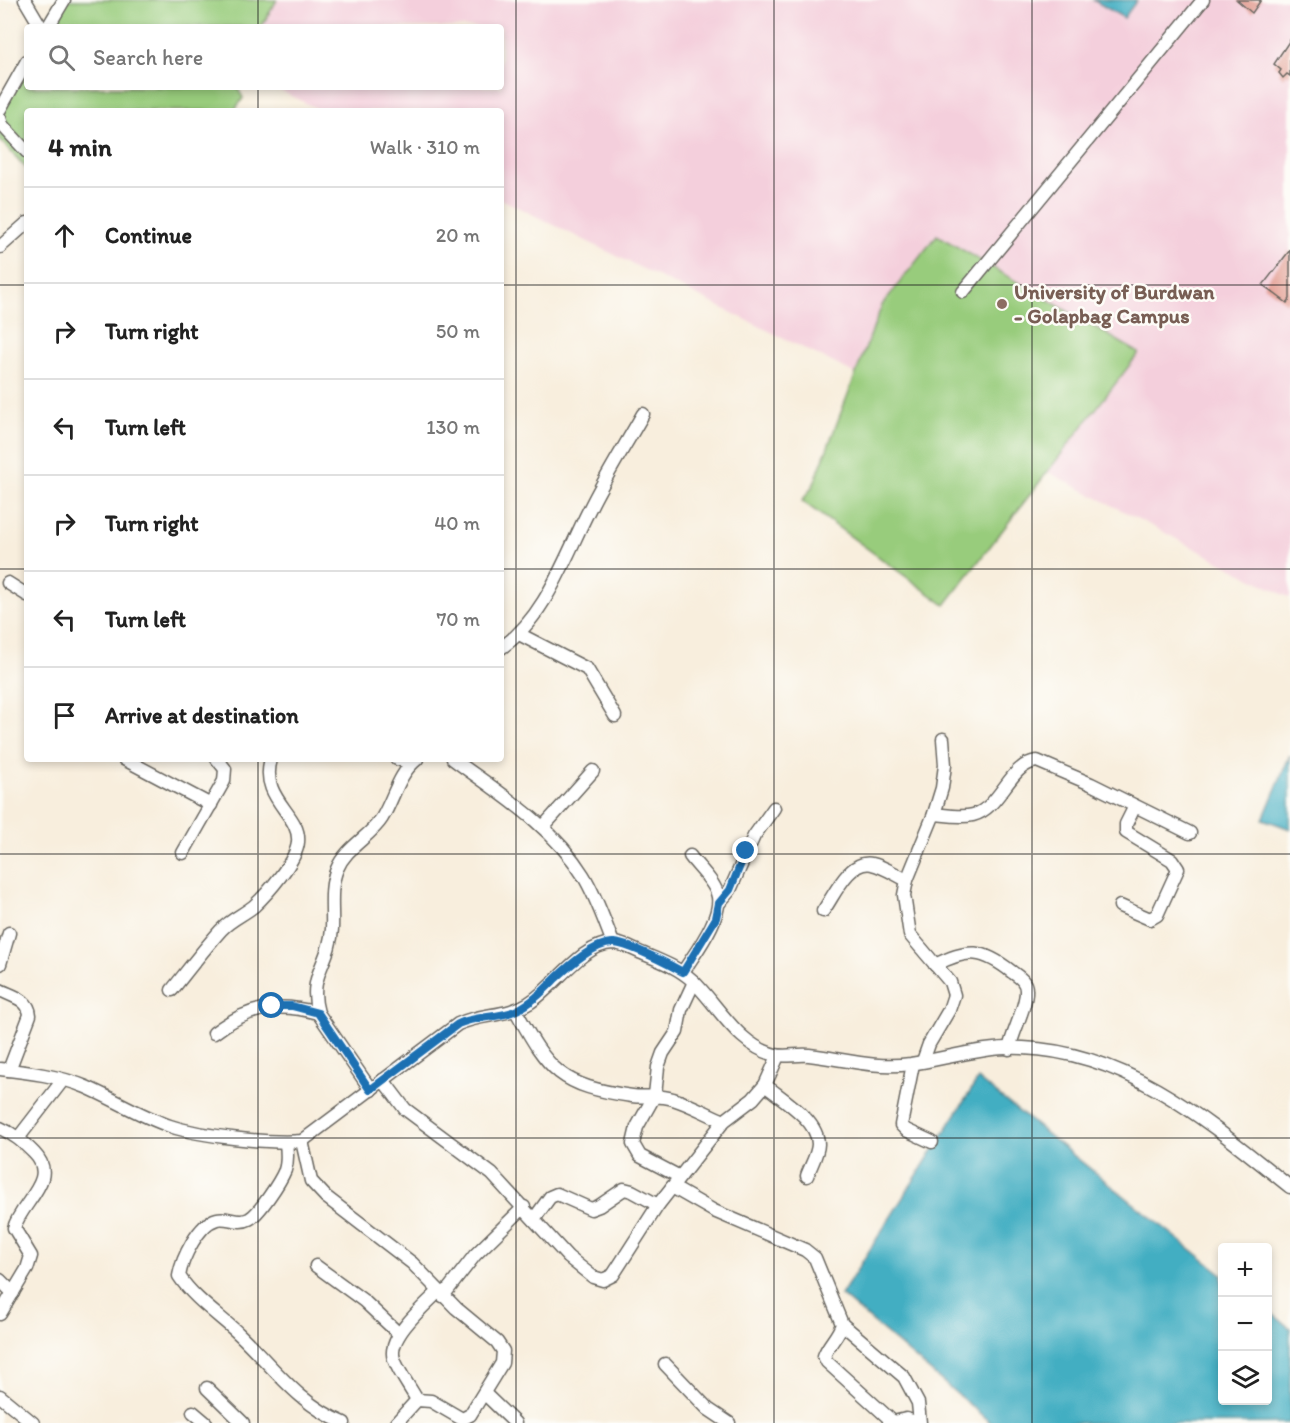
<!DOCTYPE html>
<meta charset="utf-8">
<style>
:root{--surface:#fff;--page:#f6f6f6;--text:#222;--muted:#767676;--line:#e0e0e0}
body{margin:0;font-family:Itim,sans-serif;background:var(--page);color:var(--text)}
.controls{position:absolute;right:18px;bottom:18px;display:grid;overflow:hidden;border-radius:6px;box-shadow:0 3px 9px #0003}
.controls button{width:54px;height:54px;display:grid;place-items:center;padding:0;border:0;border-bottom:2px solid var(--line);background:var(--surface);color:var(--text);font:30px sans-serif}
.stop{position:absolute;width:18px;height:18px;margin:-14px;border:4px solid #1f6fb2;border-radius:50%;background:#fff}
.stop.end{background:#1f6fb2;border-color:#fff;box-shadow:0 2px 6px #0008}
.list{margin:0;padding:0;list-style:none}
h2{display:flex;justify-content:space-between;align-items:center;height:78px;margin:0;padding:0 24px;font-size:26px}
h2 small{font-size:20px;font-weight:400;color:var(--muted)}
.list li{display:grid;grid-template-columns:39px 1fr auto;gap:18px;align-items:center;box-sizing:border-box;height:96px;padding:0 24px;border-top:2px solid var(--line)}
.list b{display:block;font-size:22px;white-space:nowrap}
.list em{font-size:20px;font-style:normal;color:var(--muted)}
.icon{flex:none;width:33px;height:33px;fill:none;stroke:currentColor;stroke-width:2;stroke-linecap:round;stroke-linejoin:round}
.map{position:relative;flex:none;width:1290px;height:1423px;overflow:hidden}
.search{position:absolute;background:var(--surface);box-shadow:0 3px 9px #0003;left:24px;top:24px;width:480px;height:66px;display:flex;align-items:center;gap:15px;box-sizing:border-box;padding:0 21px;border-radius:6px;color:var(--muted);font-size:22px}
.panel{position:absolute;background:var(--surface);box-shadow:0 3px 9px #0003;left:24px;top:108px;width:480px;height:654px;border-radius:6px}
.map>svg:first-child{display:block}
</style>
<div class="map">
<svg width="1290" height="1423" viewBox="0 0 1290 1423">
<rect width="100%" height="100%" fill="#fdfcf7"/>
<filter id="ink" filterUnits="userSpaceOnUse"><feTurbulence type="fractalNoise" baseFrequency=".0167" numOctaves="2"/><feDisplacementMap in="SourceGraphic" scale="12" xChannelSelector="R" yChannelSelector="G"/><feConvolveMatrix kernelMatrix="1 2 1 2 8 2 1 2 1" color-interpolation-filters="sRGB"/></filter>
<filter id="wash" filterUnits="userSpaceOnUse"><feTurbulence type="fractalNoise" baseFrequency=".008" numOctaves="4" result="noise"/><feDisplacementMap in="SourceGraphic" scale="24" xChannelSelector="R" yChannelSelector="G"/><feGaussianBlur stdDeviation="1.35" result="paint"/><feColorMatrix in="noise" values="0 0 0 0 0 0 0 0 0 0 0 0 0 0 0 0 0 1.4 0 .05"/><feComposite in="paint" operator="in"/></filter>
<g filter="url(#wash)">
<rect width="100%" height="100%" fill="#f8eedd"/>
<!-- built -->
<path fill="#f4cfdc" d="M74,0H1290V598L927,409L501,199V111H322L273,87H501V27H60Z"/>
<!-- green -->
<g fill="#98cc7c" stroke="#5a744c" stroke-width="1.5">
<path d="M58,0H277L261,27H43Z"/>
<path d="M27,54V87H237L243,98L234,111H27V169L0,140V118Z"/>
<path d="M937,235L1139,353L945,605L802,501L813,486L882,305Z"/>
</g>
<!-- water -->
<g fill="#43aec2" stroke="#30656f" stroke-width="1.5">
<path d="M1093,0H1137L1124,18Z"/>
<path d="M1290,755V829L1263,819Z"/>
<path d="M978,1079L1222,1274V1400H1268V1310L1290,1328V1423H991L841,1295Z"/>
</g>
<g id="blocks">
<!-- building -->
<g fill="#e09387">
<path d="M1237,0H1261L1252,13Z"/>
<path d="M1290,40V76L1287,74L1283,78L1279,73L1281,70L1274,64Z"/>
<path d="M1290,250V299L1287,303L1263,285Z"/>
</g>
</g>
</g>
<g filter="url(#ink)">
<use href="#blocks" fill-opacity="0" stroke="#696660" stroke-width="1.5"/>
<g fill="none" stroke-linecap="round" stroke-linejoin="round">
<defs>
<g id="minor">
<path d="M25,0L41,27"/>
<path d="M48,27L64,0"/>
<path d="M0,109L27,61"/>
<path d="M0,118L2,125L27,152"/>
<path d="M0,247L27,223"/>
<path d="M963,292L1203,0"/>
<path d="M8,583L27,595"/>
<path d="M519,634L587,669L615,716"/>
<path d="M501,648C546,617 565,557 589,510C605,477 625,446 643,414"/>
<path d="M124,759L211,805"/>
<path d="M397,759L412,763"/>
<path d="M453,759C499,793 552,825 583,875C596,896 604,920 613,943"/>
<path d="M934,814C946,815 961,818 973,815C1001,808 1009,764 1037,761L1091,784L1190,833"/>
<path d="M543,827L593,771"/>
<path d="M183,853L224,781L225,769L217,759"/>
<path d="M719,903L730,890L754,836L774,808"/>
<path d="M1120,906L1150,919L1157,915L1178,869L1172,860L1126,832V824L1135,806"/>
<path d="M823,911C834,896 849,859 872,864C883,866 896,875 907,880"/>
<path d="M0,964L9,933"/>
<path d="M935,965C968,948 983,949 1012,972C1019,977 1026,981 1026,990C1027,1005 1013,1031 1009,1049"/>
<path d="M683,972C694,954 725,915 717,893C713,880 698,867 690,856"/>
<path d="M0,990C12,996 29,999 30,1015L9,1070"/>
<path d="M172,990C188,970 204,949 221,930C231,919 243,915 254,906C267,894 297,860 298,842C301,814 259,799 271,759"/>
<path d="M516,1011C549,1071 560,1086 632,1096C646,1098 659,1094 673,1099C690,1104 707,1114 724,1121"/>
<path d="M214,1033C248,1007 277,1002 318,1013"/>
<path d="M923,1061L929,1044L949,1010L954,995L950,982L910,935L904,895L907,880L934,814L942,788L945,765L943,739"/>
<path d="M913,1064L901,1125L906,1130L932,1142"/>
<path d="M0,1069C28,1072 60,1076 86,1087C114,1099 140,1116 170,1126C200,1136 271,1144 302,1141L458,1024C482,1013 507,1017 529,1003C554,988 581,944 613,943C623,943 634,950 644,954C661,961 679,968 693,981C718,1005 739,1047 776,1055C786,1057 798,1054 809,1055C844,1059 875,1069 911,1064C948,1058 986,1046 1023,1048C1129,1052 1211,1124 1290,1187"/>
<path d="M383,1080L405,1109L492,1174L568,1257L593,1277L603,1280L613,1275L658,1205L724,1121L753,1099L765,1085L778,1056"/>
<path d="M765,1085C782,1099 818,1120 818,1144C818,1154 810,1167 807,1176"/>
<path d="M371,1090L318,1013C307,975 330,963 332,929C333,909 329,888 337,869C346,847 370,837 382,818C394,798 398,774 417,759"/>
<path d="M0,1128C14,1134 23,1142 34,1153C60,1179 21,1202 14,1228L31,1256L27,1269L0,1314"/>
<path d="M19,1137L63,1080"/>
<path d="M302,1141L311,1181L326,1197L412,1263L456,1308L497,1342L503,1351L502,1363L470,1415L462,1419L431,1401L417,1400L396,1423"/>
<path d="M286,1143C287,1152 288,1161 285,1170C280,1182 259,1214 249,1219C238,1225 228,1216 217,1219C198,1224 182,1259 179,1276C194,1299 219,1315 239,1334C273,1366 298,1404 344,1423"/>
<path d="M680,1177L640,1156L633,1144L637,1127L655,1095L658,1067L663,1053L677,1032L681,1010L694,982"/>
<path d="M672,1187L714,1211L805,1250L815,1258L842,1324C838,1337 828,1344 824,1356L827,1362L892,1421"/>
<path d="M534,1219L550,1197L557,1194L591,1209L599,1206L624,1189L632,1191L658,1205"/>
<path d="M316,1266L364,1301L399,1334"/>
<path d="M0,1280L13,1293"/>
<path d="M443,1296L475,1255L524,1207"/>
<path d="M842,1324L904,1377L918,1403L920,1423"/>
<path d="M665,1364L708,1409L729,1423"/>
<path d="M207,1388L243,1423"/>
<path d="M485,1394L515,1423"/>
<path d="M0,1396L33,1423"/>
<path d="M417,1400C410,1387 399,1373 394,1359C386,1338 425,1305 439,1291"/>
<path d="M193,1412L206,1423"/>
<path d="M889,1423L906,1419L919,1423"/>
</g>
</defs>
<!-- minor casing -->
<use href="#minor" stroke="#696660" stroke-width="15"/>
<!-- minor -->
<use href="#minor" stroke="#fff" stroke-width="12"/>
</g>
</g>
<g fill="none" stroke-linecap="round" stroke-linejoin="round" filter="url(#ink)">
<!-- route -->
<path stroke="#1f6fb2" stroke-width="8" d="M272,1006H292L318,1013L370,1090L458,1024C477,1015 498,1019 517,1010C532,1003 544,990 556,978C569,966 595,942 614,943C633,945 666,963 683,972L716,918L719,903L730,890L746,851"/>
</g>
<!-- grid -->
<path fill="none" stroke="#1c1c1c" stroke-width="1.5" stroke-opacity="0.55" d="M258,0V27M516,0V1423M774,0V1423M1032,0V1423M258,87V111M0,285H27M501,285H1290M0,569H27M501,569H1290M258,759V1423M0,854H1290M0,1138H1290"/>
<!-- markers -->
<circle fill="#8d6e63" stroke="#fdfcf7" stroke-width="2" cx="1002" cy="304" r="6"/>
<g text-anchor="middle" stroke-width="5" stroke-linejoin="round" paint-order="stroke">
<!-- education labels -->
<g font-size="21" font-weight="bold" fill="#785e54" stroke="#fdfcf7" text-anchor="start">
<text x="1014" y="299">University of Burdwan<tspan x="1014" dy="24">- Golapbag Campus</tspan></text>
</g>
</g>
</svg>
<div class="controls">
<button>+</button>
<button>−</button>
<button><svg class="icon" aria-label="layers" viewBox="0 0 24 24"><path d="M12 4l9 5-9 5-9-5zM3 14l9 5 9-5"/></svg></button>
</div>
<div class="stop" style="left:272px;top:1006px"></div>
<div class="stop end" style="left:746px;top:851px"></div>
<div class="search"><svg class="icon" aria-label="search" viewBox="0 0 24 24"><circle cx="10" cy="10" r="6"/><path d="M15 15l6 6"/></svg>Search here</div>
<section class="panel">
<h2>4 min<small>Walk · 310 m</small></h2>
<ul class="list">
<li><svg class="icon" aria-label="ahead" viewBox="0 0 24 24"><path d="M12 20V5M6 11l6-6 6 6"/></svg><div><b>Continue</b></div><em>20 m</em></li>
<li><svg class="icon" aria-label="right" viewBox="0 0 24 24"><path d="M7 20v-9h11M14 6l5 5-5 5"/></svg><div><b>Turn right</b></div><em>50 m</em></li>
<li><svg class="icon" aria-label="left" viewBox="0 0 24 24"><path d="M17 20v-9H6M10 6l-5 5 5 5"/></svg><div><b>Turn left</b></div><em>130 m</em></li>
<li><svg class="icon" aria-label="right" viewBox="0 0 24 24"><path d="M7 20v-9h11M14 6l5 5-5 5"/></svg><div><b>Turn right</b></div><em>40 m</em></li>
<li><svg class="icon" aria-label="left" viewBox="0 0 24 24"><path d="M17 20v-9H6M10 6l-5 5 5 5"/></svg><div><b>Turn left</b></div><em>70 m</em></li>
<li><svg class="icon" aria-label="arrive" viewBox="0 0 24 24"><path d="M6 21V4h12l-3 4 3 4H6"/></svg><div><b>Arrive at destination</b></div></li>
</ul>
</section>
</div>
